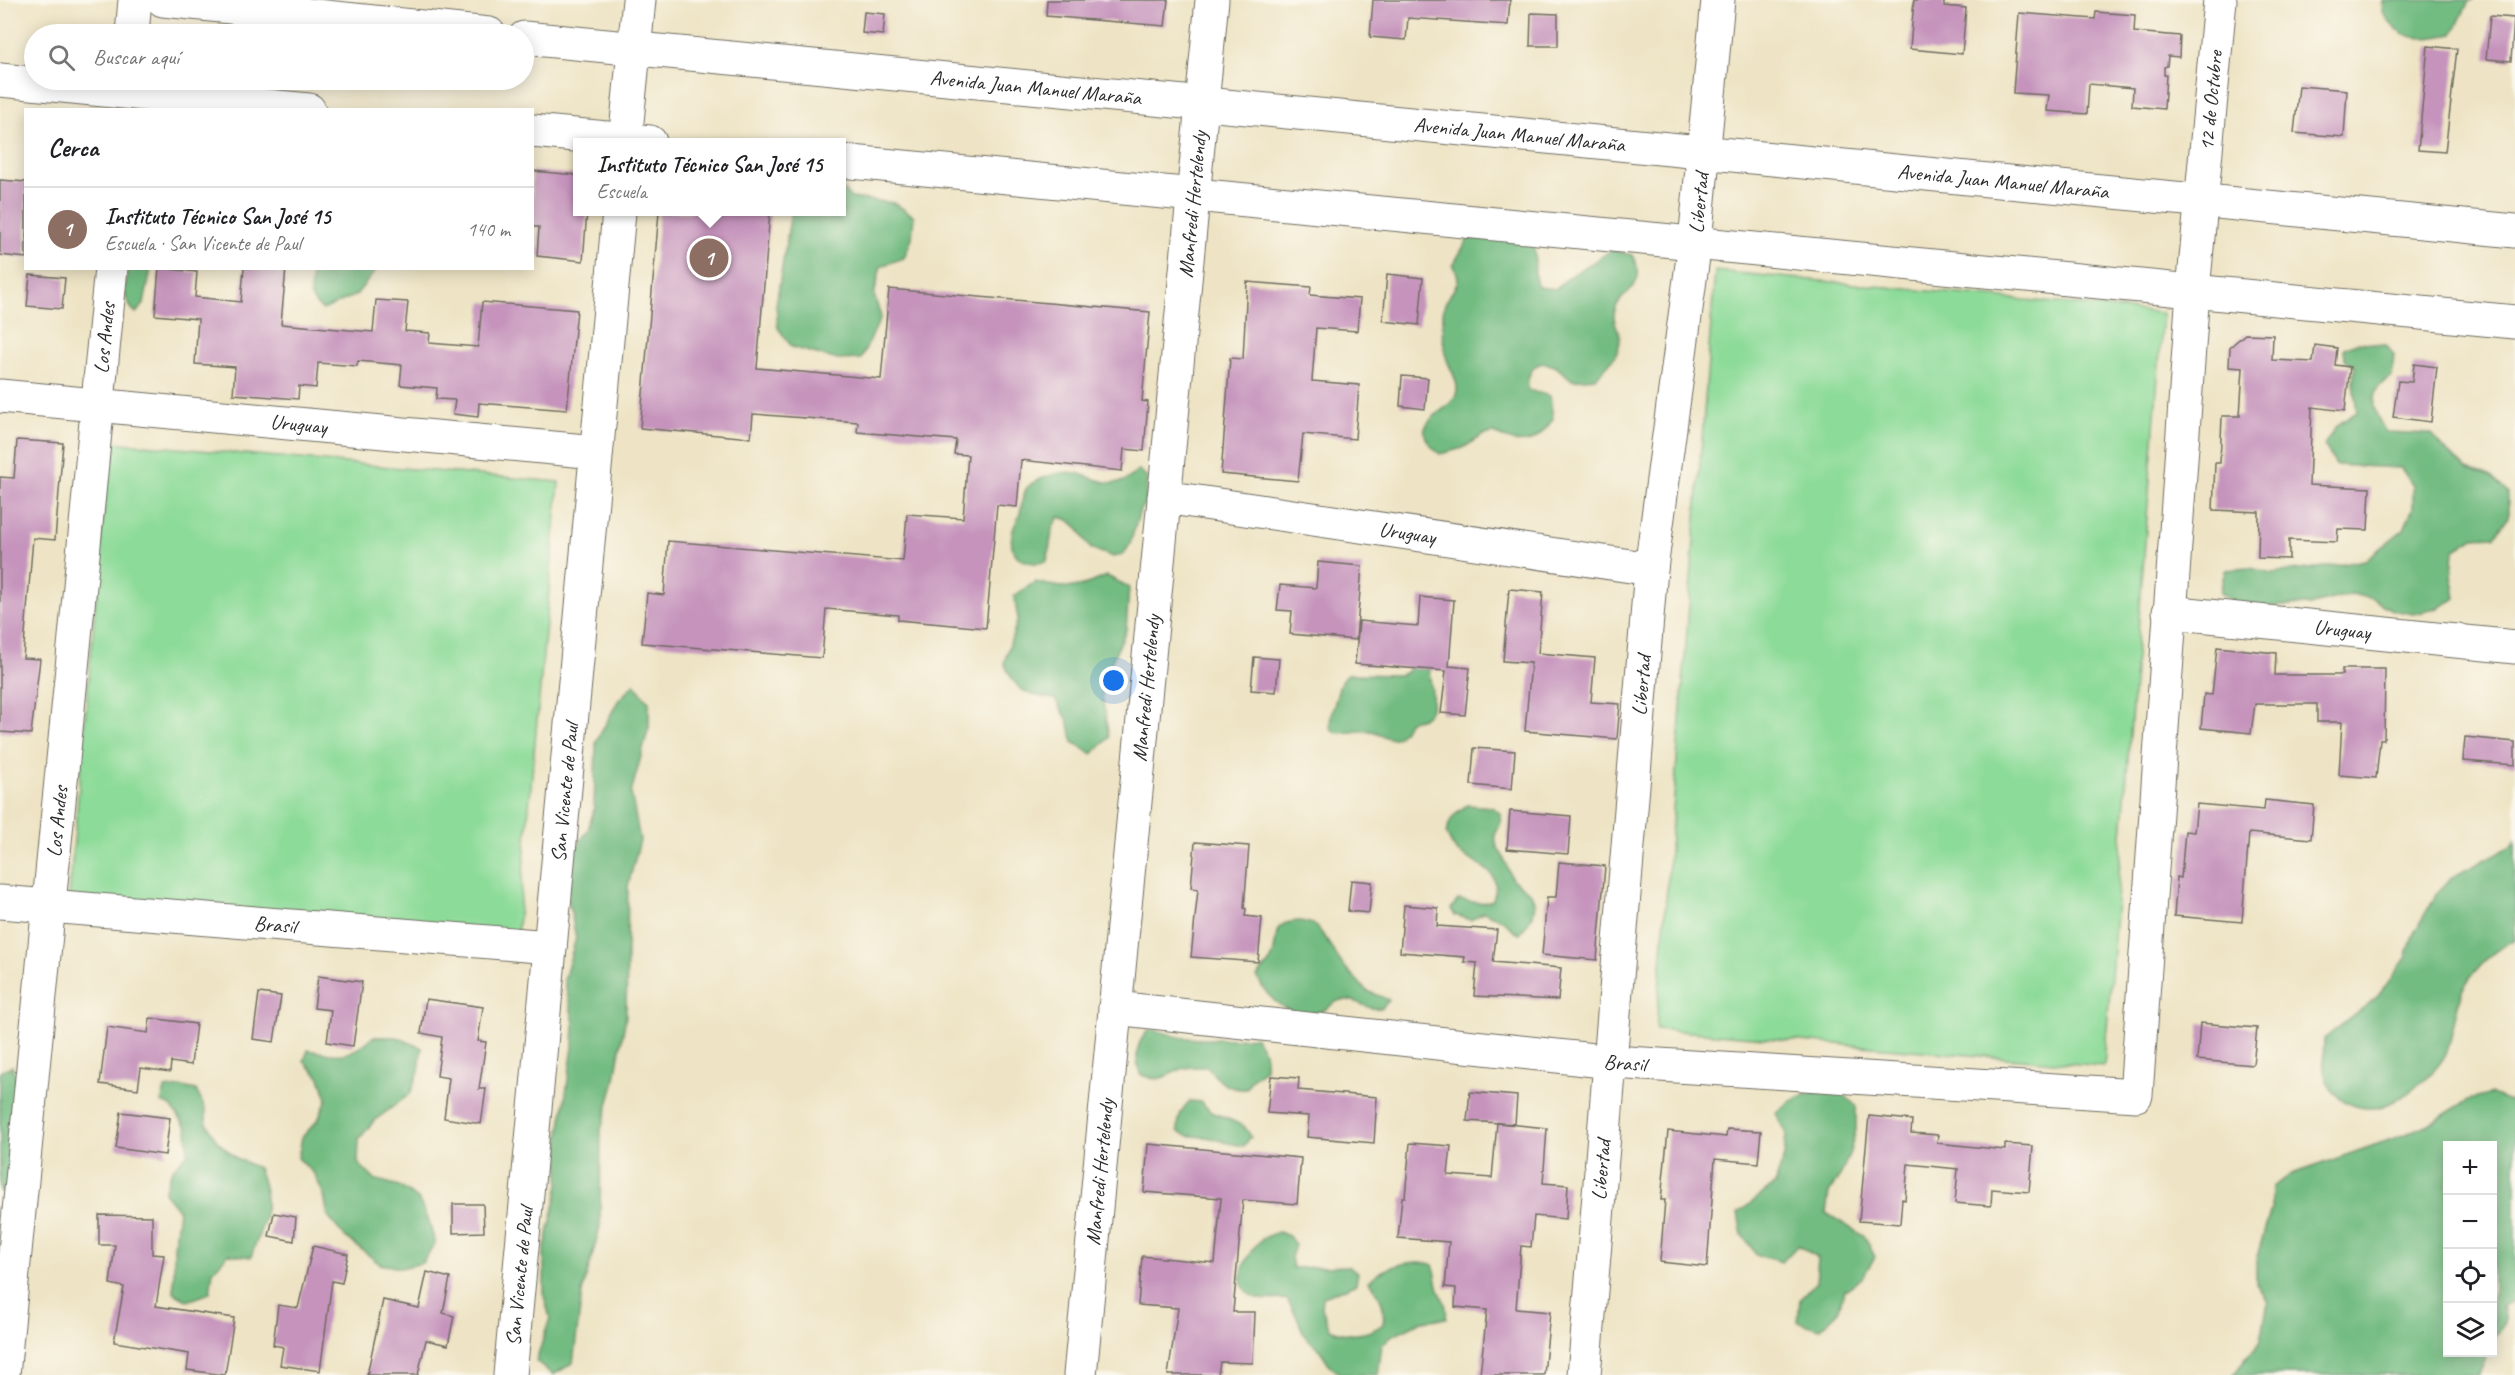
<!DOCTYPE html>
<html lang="es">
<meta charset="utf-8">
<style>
:root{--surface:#fff;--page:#f2f2f2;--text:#202124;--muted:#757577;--line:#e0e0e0;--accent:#0b8043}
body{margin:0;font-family:Caveat,sans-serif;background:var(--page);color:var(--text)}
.controls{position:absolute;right:18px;bottom:18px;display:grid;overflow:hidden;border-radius:0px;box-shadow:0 3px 15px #0003}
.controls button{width:54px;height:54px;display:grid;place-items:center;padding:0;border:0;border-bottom:2px solid var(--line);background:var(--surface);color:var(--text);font:30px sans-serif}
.you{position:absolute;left:1114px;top:681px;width:21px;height:21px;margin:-15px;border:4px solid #fff;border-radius:50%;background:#1a73e8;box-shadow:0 0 0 9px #1a73e833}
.badge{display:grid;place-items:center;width:39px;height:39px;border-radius:50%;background:var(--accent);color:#fff;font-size:20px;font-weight:700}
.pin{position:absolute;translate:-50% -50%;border:3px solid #fff;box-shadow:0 2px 6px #0006}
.popup{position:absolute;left:573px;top:138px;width:273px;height:78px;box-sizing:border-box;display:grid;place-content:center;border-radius:0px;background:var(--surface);filter:drop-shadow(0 2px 4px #0005);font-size:20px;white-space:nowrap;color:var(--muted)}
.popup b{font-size:22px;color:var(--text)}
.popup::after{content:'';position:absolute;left:50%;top:100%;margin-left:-12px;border:12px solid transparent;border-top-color:var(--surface)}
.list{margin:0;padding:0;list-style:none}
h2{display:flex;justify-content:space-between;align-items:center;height:78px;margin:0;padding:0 24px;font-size:26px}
h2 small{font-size:20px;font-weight:400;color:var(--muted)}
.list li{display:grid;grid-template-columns:39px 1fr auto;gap:18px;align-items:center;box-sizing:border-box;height:84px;padding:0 24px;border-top:2px solid var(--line)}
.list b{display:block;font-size:22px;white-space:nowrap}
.list p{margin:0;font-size:20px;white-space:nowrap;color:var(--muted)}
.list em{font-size:20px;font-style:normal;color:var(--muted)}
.icon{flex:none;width:33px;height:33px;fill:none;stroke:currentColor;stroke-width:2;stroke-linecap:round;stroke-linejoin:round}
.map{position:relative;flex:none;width:2515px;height:1375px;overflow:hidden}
.search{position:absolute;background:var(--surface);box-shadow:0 3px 15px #0003;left:24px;top:24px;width:510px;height:66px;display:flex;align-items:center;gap:15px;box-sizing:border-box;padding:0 21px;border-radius:33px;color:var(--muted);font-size:22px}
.panel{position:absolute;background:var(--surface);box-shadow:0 3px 15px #0003;left:24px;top:108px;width:510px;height:162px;border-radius:0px}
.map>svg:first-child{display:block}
</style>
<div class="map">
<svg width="2515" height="1375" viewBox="0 0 2515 1375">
<rect width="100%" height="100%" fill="#fbf7ec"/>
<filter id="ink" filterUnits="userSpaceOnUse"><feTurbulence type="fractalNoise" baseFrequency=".0167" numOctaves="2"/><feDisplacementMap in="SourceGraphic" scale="12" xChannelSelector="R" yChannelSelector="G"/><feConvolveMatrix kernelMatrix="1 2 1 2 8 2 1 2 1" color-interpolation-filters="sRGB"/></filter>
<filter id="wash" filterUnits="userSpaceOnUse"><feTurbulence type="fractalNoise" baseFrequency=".008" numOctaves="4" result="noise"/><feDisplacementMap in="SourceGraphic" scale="24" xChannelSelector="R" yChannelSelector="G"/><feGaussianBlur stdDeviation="1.35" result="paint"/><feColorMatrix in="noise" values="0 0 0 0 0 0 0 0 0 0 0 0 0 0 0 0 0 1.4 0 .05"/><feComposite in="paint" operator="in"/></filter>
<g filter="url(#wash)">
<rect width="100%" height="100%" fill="#eee4c5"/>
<!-- green -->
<g fill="#8ddb99" stroke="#5c8362" stroke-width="1.5">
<path d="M1715,271L2163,313L2104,1066L1656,1029Z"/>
<path d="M110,442L559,482L517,937L69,897Z"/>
</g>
<!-- forest -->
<g fill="#72bb81" stroke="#4e7356" stroke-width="1.5">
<path d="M2383,0H2474L2469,1L2453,34C2421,40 2400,43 2382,11Z"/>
<path d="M841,187L851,198L894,203L914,216L912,238L904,258L881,266L874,295L881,317L861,359L838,360L792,347L778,328L776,305L791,212H841Z"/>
<path d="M1502,235L1533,244C1538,259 1531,273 1538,287L1556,289C1567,275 1595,263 1611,250L1632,255C1652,291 1616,289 1614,316C1614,324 1620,331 1620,339C1620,355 1605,368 1595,378L1572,380C1566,375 1559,368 1552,365C1534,358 1526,375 1528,390L1550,396L1553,419C1533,448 1522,447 1494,433L1483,435L1463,448L1440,454C1398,420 1455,414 1457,390C1458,378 1448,367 1446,356C1442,343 1443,328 1443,314C1443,292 1468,288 1453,265L1468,239Z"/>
<path d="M128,269H151L144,304L136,313C122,301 124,286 128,269Z"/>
<path d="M311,269H377L356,295L323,310C302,295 314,288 311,269Z"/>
<path d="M2359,342L2386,345L2394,355L2392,376C2365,392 2372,410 2386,432L2432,434L2448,453L2467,469L2490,476L2508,493V517L2495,536L2474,537L2454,550L2452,575L2456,598L2436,609L2413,614L2392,610L2373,599L2352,594L2309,605L2263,607L2240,606L2220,593L2225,570L2250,568L2272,573L2326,567L2365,560L2404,529L2413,508V486L2401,468L2336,465L2324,445L2337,425L2357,412L2353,382L2355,367L2345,359L2344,348Z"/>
<path d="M1139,470L1147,478L1146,501L1140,510L1130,544L1124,554L1113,557L1090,548L1078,528L1069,520L1059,517L1053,527L1047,561C1027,567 1008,558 1012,534C1013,527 1018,520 1020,513C1023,502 1021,491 1031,484C1042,477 1063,470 1075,473C1090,476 1108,487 1124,481C1129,479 1135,473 1139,470Z"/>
<path d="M1107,576L1129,587L1126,630L1107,672L1102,695L1109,738L1092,754L1073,742L1068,720L1055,699C1024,694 1017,693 1004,663L1018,618L1014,596L1035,582C1068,590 1076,590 1107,576Z"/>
<path d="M1414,665L1429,668C1429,682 1440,710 1422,718C1417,720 1413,720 1408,722C1405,728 1403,734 1397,737C1386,742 1382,732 1371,731C1345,728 1319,748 1335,702C1339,690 1337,683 1348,674L1399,675L1405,673Z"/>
<path d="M634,684L649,702V727L631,793L640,840L628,886L626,1016L614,1084L601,1130L600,1227L582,1293L573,1363L553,1375L536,1361L550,1318L544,1296V1252L559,1185V1139L573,1047L574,1023L564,980L576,938L567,893L575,849L588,830L594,809L596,742L618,701Z"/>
<path d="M1468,805L1492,807L1501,814L1500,825L1495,835L1497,847L1503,856L1512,879L1531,893L1535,904L1533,915L1520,934C1509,930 1511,926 1504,921C1499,918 1490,916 1484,912L1471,920L1455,915L1451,909L1458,900L1481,903L1493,900C1504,870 1479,867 1459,853C1453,849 1449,839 1446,833C1450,819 1455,812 1468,805Z"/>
<path d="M2515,840V939C2495,949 2478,965 2465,985C2456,999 2454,1033 2447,1051C2439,1073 2393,1110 2369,1108C2356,1108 2345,1103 2336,1094C2321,1080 2323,1059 2324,1039L2378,996L2406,958L2414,933L2437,893L2452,877L2511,846Z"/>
<path d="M1301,921L1313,924L1321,932L1342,964L1367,991L1389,1000L1382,1008C1364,1011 1359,998 1342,1000C1333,1001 1330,1008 1322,1011C1294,1022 1268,1001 1257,977C1261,971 1270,964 1272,958C1280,936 1268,922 1301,921Z"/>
<path d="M1149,1030C1163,1030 1173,1037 1186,1038C1209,1040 1231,1040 1254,1037C1264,1047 1266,1055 1265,1069L1252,1079L1246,1089C1227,1090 1219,1081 1207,1067C1200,1067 1189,1066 1182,1069C1164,1076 1161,1084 1140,1074C1135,1056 1135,1044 1149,1030Z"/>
<path d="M373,1037H397L422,1048L419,1071L410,1094L374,1121L359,1139L358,1163L374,1179L399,1186L418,1199L429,1221L435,1243L422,1263L401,1268L380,1264L344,1236L328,1217L324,1195L314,1174L298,1158L302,1137L318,1120L327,1099L320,1078L304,1061L308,1050C341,1056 347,1059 373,1037Z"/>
<path d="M12,1066L16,1077L15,1112L8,1124L11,1171L6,1192H0V1072Z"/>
<path d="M182,1087L196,1090L206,1111V1121L217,1141L236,1158L258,1168C274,1208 264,1219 251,1257L228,1254L213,1271L210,1293L188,1301L174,1293V1246L179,1211L164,1192L172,1170L188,1153L187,1128L171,1106L161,1102L165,1089Z"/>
<path d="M1840,1091L1856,1106V1130L1850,1152L1841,1174L1829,1192L1826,1213L1865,1237L1875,1257L1862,1278L1844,1291L1838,1312L1820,1329L1798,1322L1800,1299L1816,1282L1818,1258L1798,1245L1782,1262L1757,1255L1742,1235L1738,1213L1775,1184L1784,1156L1786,1134L1776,1113C1799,1092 1810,1092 1840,1091Z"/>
<path d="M2492,1094L2515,1103V1300L2502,1306C2508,1330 2501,1324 2493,1341L2492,1146H2448V1352L2488,1353L2478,1375H2233L2261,1340L2268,1302L2256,1283V1260L2271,1209L2272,1187L2292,1174L2406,1134L2429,1124L2468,1100Z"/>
<path d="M1190,1101L1201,1102L1210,1111L1244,1126L1251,1136L1244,1146C1232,1145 1223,1141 1211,1138C1198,1135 1190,1139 1178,1131C1178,1118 1180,1110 1190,1101Z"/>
<path d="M1279,1232L1289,1236L1295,1245L1291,1257L1293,1268L1349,1266L1358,1272L1356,1284L1323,1297L1322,1308L1330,1329C1347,1337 1368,1336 1383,1324C1386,1306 1380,1294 1369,1281C1383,1267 1414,1257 1433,1265C1437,1273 1436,1281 1439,1289C1443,1300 1448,1306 1446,1318L1422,1321L1391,1336L1382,1345L1378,1375H1342L1331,1367L1318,1347L1308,1340L1302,1330L1298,1319L1287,1299C1275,1299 1259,1302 1249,1294C1232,1281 1247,1255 1258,1243C1263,1237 1272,1234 1279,1232Z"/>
</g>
<g id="blocks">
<!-- building -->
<g fill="#c593bc">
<path d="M1047,0H1168L1165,26L1046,16Z"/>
<path d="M1373,0H1510L1508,25L1408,18L1406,40L1370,37Z"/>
<path d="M1914,0H1944V6L1966,8L1962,54L1910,49Z"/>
<path d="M864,12L885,14L883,35L862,33Z"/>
<path d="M2096,12L2135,15L2134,32L2180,36L2179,57L2168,56L2167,66L2164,67V75H2166L2164,109L2132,106L2133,88L2089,84L2087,114L2047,111L2049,95L2013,93L2019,13L2095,19Z"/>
<path d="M1531,13L1558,14V46H1530Z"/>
<path d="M2490,16L2514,18L2511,61L2486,59Z"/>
<path d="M2428,46L2457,49L2445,152L2418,150Z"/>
<path d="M2299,86L2347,90L2344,137L2294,133Z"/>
<path d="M532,171L577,175V212H587L583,261L537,256L539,227H532Z"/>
<path d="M0,180L26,182V258L0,255Z"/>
<path d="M659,212H770L757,368L881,379L889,289L1150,312L1142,401L1148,402L1144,451L1124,449L1122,471L1021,460L1017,507L997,505L986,628L898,620V615L826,609L822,658L642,643L647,593L664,595L668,541L903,561L907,514L963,518L968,455L954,454L956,440L857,432L858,422L753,414L751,438L640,428Z"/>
<path d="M159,268L197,272L195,297L241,302L244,268H286L281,324L373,332L376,300L408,302L405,331L430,333L429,343L478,347L482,302L577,310L567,410L479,403L478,417L453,414L455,400L436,399L437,388L400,385L402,365L358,361L357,366L318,363L316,388L299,386L298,399L233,394L235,367L195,364L198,319L155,315Z"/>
<path d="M1387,274L1423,278L1419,325L1383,321Z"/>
<path d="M30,275L65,278L62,309L27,306Z"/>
<path d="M1247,282L1311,287L1310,295L1360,299L1357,331L1316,328L1312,381L1359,385L1355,439L1303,434L1298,481L1221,474L1230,358L1243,359Z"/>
<path d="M2245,334L2273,335L2272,360L2313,362L2315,345L2337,348L2335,365L2350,367L2345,411L2312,407L2309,485L2370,488L2368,530L2338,529L2337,542L2289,540V559L2258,558L2259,512L2213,510L2215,463H2220L2222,416H2240L2243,368L2229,367L2230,347Z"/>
<path d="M2414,364L2437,367L2431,422L2393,417L2398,381L2412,382Z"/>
<path d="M1402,376L1428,378L1425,409L1400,406Z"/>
<path d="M17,440L63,443L55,540L33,538L23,658L40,659L31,734L0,732V477L14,478Z"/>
<path d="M1318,562L1362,566L1356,640L1290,634L1292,611L1277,610L1280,585L1316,588Z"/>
<path d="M1509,589L1543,592L1538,653L1595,658L1591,702L1620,704L1617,739L1525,731L1531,663L1503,661Z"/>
<path d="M1420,597L1454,600L1449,666L1470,668L1465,715L1441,713L1446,671L1355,664L1359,621L1418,626Z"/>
<path d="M2217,647L2276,653L2275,675H2342V669H2385L2384,740H2380L2376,778L2339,775L2342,722H2317V704H2255L2251,733L2201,728L2204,694L2212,695Z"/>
<path d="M1254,657L1279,659L1276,692L1251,690Z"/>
<path d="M2465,737L2515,742V765L2463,761Z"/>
<path d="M1474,748L1515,751L1512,789L1471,785Z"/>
<path d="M2265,800L2314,805L2311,839L2249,833L2242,922L2174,916L2177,877L2181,878L2185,831L2194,832L2197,804L2264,810Z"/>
<path d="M1510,811L1571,816L1568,854L1507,849Z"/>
<path d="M1195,842L1249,846L1244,908L1246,909L1245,916L1262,918L1258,962L1191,957L1198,889L1191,888Z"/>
<path d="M1559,862L1605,866L1597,960L1542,955L1547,897H1556Z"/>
<path d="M1351,880L1372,882L1369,913L1348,911Z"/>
<path d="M1404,905L1438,908L1437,926L1497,930L1493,962L1561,968L1558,1000L1474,996L1477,963L1464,962L1465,957L1400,952Z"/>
<path d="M318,976L362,982L353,1046L327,1042L331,1010L314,1008Z"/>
<path d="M259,993L281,996L274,1042L253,1039Z"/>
<path d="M426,999L483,1007L478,1041L486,1042L479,1089H486L481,1124L444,1118L449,1078L437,1076L442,1037L421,1033Z"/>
<path d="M150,1018L196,1024L191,1065L171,1062L170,1072L141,1068L138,1089L100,1084L107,1027L148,1033Z"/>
<path d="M2200,1023L2257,1028L2253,1065L2197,1060Z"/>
<path d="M1271,1076L1299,1078L1298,1090L1377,1097L1374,1143L1307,1137L1309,1116L1267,1113Z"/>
<path d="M1470,1092L1517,1096L1515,1124L1467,1121Z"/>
<path d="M121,1112L170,1118L165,1155L116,1148Z"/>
<path d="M1869,1116L1912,1120L1911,1133L1938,1135L1937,1143L2005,1150V1144L2033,1146L2029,1192L1992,1189L1991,1206L1955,1203L1958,1169L1908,1164L1905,1200L1902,1199L1900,1224L1859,1221Z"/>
<path d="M1497,1123L1547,1128L1543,1183L1568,1185L1566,1219L1534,1216L1531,1247L1521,1246L1516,1309L1550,1312L1544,1375H1480L1487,1310L1455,1307L1456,1288L1445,1287L1449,1242L1398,1238L1402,1197H1405L1410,1143L1451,1146L1448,1175L1492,1178Z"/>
<path d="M1727,1129L1761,1131L1758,1163L1715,1159L1707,1267L1660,1262L1665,1200H1661L1668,1131L1726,1137Z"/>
<path d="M1148,1144L1301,1158L1297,1204L1243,1200L1233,1312H1255L1253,1363L1220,1362L1218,1375H1168L1178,1308L1138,1305L1142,1256L1215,1263L1221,1198L1144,1192Z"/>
<path d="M453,1204H483L484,1232L453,1233Z"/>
<path d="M274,1213L296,1217L294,1241L269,1236Z"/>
<path d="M99,1215L152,1216V1254L164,1255L156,1306L234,1318L225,1375L187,1370L189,1354L114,1342L124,1287L110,1284L115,1245H99Z"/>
<path d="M313,1246L348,1254L342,1283L332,1281L320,1371L280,1365L283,1347L273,1345L278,1305L298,1308Z"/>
<path d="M427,1272L450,1278L443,1313L454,1316L448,1345L426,1340L418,1375H367L383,1300L419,1308Z"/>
</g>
</g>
</g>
<g filter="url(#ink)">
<use href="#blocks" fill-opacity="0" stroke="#6f6c61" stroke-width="1.5"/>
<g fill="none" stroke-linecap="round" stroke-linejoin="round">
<defs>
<g id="minor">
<path d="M163,0L489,34"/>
<path d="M132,34L135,0"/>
<path id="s1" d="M524,38L2515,231"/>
<path d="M0,80L309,110"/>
<path d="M532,131L650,142"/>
<path d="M625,142L639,0"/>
<path d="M841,161L2515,322"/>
<path id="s2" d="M0,396L596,452"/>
<path id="s3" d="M1164,497L1651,569"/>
<path id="s4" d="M2169,612L2515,647"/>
<path id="s5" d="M0,902L550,947"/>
<path id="s6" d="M1115,1008L1612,1062L2136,1095L2193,291L2220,0"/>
<path id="s7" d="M3,1375L111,268"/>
<path id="s8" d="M510,1375L619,212"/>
<path id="s9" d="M1080,1375L1212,0"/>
<path id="s10" d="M1584,1375L1651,569L1695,242L1718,0"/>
</g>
</defs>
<!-- minor casing -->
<use href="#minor" stroke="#6f6c61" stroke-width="35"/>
<!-- minor -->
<use href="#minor" stroke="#fff" stroke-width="33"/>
</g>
</g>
<g text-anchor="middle" stroke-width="6" stroke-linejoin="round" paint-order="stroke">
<!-- street labels -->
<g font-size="21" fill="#2b2b2b" stroke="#fbf7ec">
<text dy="7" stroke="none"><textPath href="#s1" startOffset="514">Avenida Juan Manuel Maraña</textPath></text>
<text dy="7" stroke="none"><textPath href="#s6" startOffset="2022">12 de Octubre</textPath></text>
<text dy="7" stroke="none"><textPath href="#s1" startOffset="1000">Avenida Juan Manuel Maraña</textPath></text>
<text dy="7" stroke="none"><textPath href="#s1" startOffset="1486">Avenida Juan Manuel Maraña</textPath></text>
<text dy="7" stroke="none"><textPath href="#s9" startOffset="1176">Manfredi Hertelendy</textPath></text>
<text dy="7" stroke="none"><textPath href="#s10" startOffset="1178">Libertad</textPath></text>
<text dy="7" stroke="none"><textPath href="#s7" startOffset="1042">Los Andes</textPath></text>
<text dy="7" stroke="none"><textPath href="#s2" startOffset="300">Uruguay</textPath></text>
<text dy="7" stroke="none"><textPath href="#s3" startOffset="246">Uruguay</textPath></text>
<text dy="7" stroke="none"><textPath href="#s4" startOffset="174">Uruguay</textPath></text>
<text dy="7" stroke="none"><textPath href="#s9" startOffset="690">Manfredi Hertelendy</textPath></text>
<text dy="7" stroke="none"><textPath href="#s10" startOffset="692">Libertad</textPath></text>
<text dy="7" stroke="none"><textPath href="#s8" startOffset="585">San Vicente de Paul</textPath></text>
<text dy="7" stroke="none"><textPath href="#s7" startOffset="556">Los Andes</textPath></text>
<text dy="7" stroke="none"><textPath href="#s5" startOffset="276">Brasil</textPath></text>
<text dy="7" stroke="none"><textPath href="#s6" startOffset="513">Brasil</textPath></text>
<text dy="7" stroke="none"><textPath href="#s9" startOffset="204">Manfredi Hertelendy</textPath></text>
<text dy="7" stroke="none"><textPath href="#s10" startOffset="206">Libertad</textPath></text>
<text dy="7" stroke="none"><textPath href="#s8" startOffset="99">San Vicente de Paul</textPath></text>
</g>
</g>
</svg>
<div class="controls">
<button>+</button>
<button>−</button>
<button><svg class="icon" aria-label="locate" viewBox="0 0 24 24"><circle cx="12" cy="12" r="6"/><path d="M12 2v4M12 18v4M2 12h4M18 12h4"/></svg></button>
<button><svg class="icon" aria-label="layers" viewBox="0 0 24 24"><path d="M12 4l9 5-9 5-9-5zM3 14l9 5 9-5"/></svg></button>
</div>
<div class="you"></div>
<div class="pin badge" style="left:709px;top:258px;background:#8d6e63">1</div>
<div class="popup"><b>Instituto Técnico San José 15</b>Escuela</div>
<div class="search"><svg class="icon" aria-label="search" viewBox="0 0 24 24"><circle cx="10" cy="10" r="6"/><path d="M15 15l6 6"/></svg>Buscar aquí</div>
<section class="panel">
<h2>Cerca<small></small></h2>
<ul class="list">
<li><span class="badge" style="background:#8d6e63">1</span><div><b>Instituto Técnico San José 15</b><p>Escuela · San Vicente de Paul</p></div><em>140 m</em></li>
</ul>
</section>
</div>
